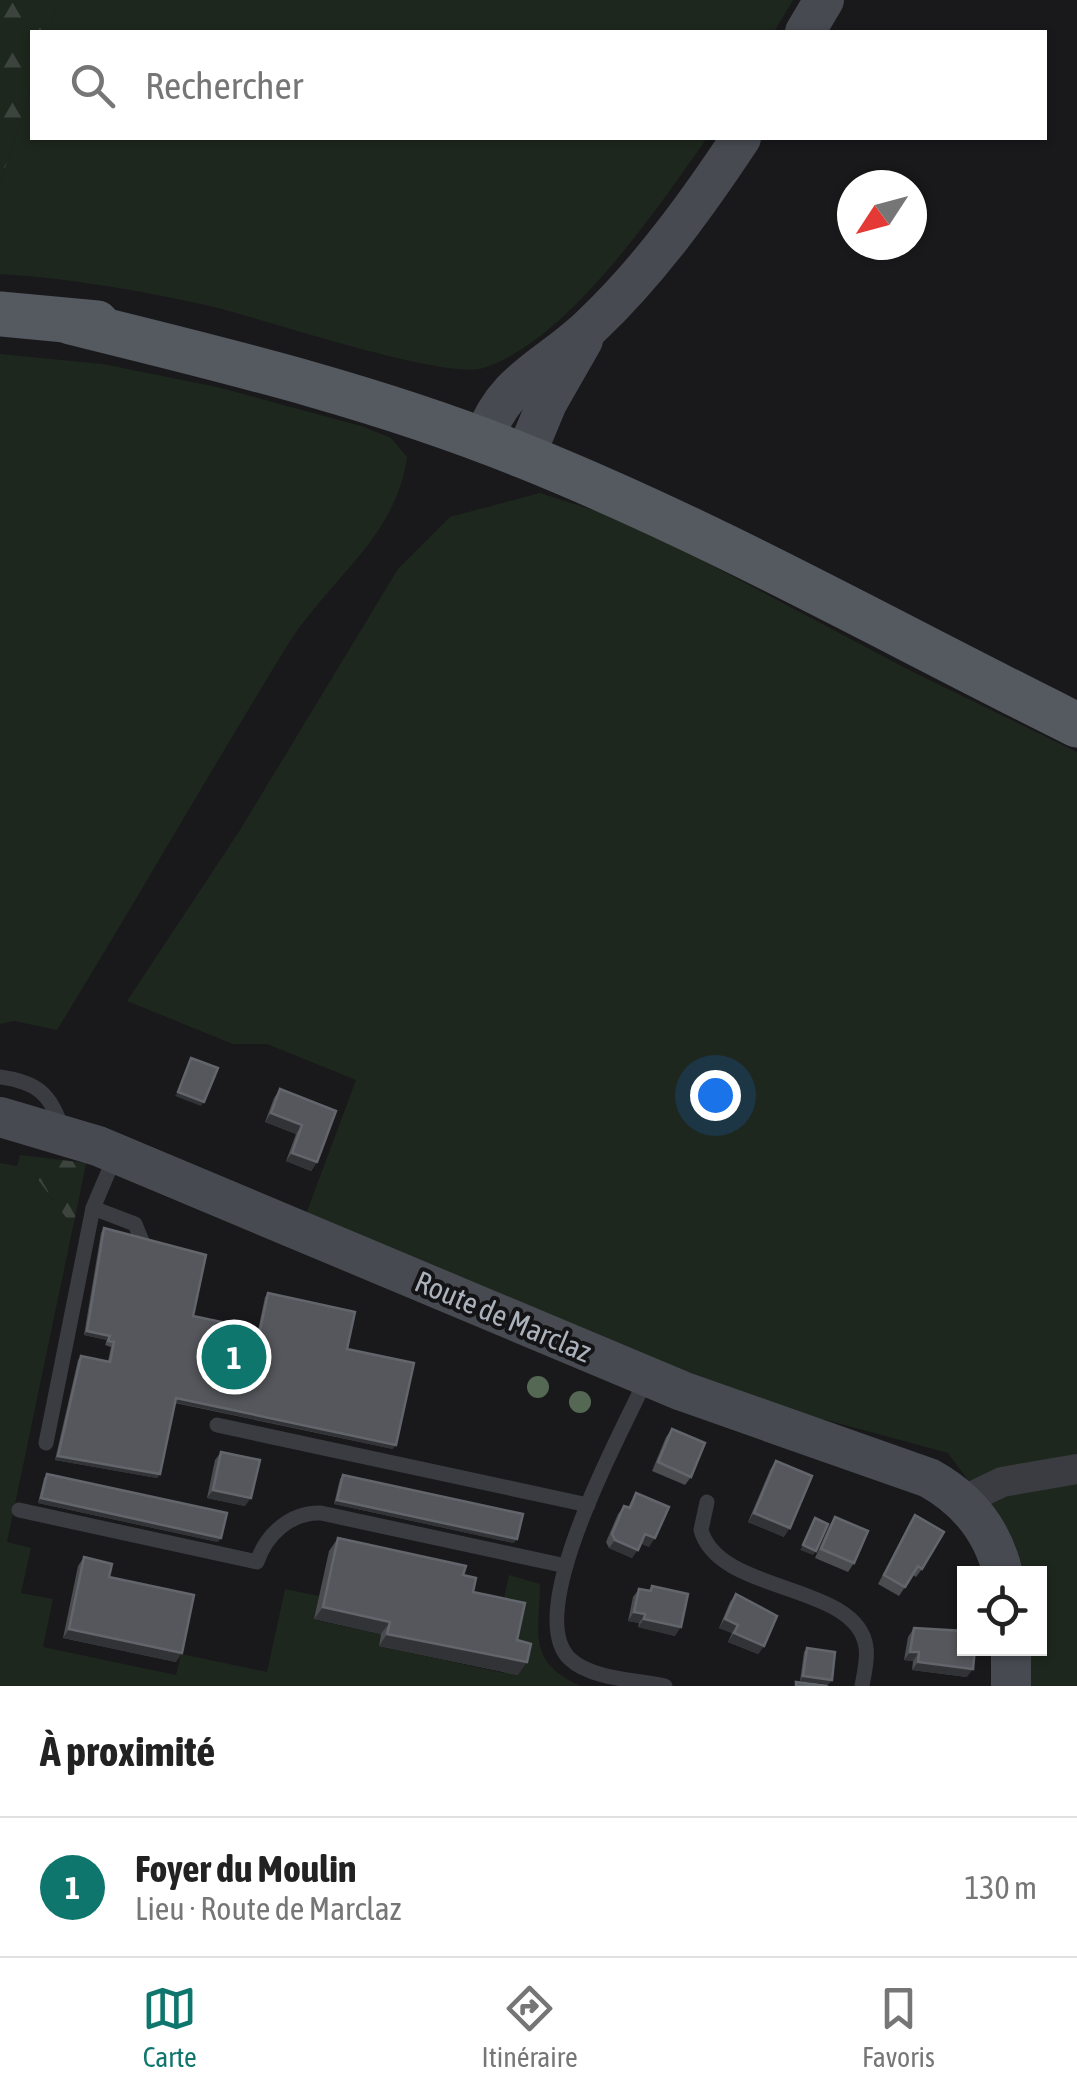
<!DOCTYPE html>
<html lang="fr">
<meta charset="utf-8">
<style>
:root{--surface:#fff;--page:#f2f2f2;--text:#222;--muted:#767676;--line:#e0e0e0;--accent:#0f766e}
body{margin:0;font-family:"Asap Condensed",sans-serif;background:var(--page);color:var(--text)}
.controls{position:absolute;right:30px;bottom:30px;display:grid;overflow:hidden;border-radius:0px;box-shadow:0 2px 8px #0004}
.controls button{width:90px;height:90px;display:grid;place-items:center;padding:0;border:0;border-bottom:2px solid var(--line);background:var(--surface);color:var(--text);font:50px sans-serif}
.compass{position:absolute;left:837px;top:170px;width:90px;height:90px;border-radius:50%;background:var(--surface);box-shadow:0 2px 8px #0004;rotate:234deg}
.you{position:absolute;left:715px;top:1095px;width:35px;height:35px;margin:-25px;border:8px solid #fff;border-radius:50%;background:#1a73e8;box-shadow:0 0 0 15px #1a73e833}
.badge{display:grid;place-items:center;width:65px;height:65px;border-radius:50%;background:var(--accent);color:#fff;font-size:32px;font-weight:700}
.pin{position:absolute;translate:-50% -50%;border:5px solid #fff;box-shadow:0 2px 10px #0006}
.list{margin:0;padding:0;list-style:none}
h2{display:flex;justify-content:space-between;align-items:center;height:130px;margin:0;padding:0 40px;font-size:42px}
h2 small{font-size:32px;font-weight:400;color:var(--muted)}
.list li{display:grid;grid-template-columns:65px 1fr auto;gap:30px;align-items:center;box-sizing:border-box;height:140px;padding:0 40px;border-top:2px solid var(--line)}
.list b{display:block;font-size:38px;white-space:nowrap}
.list p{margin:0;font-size:32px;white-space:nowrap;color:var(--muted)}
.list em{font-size:32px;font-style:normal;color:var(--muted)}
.icon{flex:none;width:55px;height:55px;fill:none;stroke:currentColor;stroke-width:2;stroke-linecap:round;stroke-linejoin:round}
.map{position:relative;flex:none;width:1077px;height:1686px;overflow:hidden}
.search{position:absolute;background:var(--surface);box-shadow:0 2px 8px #0004;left:30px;right:30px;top:30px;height:110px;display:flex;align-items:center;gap:25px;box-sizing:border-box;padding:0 35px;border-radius:0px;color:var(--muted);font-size:38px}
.sheet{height:270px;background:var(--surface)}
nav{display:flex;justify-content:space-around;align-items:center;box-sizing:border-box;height:140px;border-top:2px solid var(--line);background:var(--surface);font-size:28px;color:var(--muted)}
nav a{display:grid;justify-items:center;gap:5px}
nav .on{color:var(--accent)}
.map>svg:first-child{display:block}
</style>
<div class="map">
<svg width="1077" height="1686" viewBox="0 0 1077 1686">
<defs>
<pattern id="forest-firs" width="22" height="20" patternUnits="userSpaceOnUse" patternTransform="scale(2.5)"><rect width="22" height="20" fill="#1e271e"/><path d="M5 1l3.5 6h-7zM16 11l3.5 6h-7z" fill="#3c443d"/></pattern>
</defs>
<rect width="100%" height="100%" fill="#19191b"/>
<!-- green -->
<g fill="#1e271e">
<path d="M59,0H793L774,32H49Z"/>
<path d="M32,86V138H707C657,209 568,341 483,368C444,380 261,318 210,306C143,291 69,278 0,274V183Z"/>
<path d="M0,354L103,364L217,387L361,426L391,438L407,457C397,537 327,581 287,646C209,773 135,903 57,1030L14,1021L0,1024Z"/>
<path d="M540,493L630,522L909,670L1077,752V1686H1026L1027,1649L1040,1648V1574L1014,1573L1006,1532L948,1453L808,1415L678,1370L306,1214L356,1080L267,1044H233L127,1001L240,830L398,569L450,517Z"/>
<path d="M20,1155L73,1227L7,1542L31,1548L21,1593L53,1599L43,1647L176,1675L181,1654L267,1672L285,1589L319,1596L315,1620L381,1634L379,1646L504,1673L501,1613L509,1575L540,1584C540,1632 525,1661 581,1686H0V1163L17,1166Z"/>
</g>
<!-- forest -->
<g fill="url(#forest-firs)">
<path d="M0,0H59L49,32H32V86L0,183Z"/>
<path d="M20,1155L86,1163L73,1227Z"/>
</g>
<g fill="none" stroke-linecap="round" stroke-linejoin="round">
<!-- lane -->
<g stroke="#3a3c41" stroke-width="15">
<path d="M0,1077C37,1082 51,1094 62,1129"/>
<path d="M116,1154L93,1208L135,1224L144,1246"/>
<path d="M646,1379C623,1431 521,1613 570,1659C591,1679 637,1680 665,1686"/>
<path d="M217,1425L588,1505"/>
<path d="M46,1443L93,1208"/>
<path d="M707,1502L701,1530C719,1595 857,1582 866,1647C868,1659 864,1674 862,1686"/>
<path d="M19,1510L257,1562C266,1535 290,1512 321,1513L566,1566"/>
</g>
<!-- street -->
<path stroke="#3a3c41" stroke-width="30" d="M963,1501L1002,1482L1077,1469"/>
<!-- secondary -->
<g stroke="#474b51" stroke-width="40">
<path d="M805,32L824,0"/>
<path d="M483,440C506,377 548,368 592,325C649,271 698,203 741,138"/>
<path d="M525,456L547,403L583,340"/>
<path d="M0,1117L98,1146L682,1391L929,1478C967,1499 993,1531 1003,1574"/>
<path d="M1011,1648V1686"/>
</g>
<!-- primary -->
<g stroke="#555960" stroke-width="45">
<path d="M0,314L97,323"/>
<path d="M70,322C224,360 379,397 526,457C717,534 893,634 1077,725"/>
</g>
</g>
<!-- trees -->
<g fill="#546853">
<circle cx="538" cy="1387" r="11"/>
<circle cx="580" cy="1402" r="11"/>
</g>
<!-- wall -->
<g fill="#4a4c50">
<path d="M280,1089L336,1111L317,1162L311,1171L286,1161L296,1134L265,1122L274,1098Z"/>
<path d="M104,1228L193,1316L258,1330L265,1297L268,1293L347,1349L393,1449L175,1403L160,1474L157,1478L55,1460L78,1360L81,1356L108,1361L111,1347L105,1345L107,1340L84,1335L101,1233Z"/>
<path d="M672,1429L691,1477L685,1485L652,1471L666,1437Z"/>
<path d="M221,1452L245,1506L207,1498L215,1460Z"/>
<path d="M776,1461L784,1537L748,1522L770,1470Z"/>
<path d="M47,1474L218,1542L38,1503L44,1478Z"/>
<path d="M343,1475L514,1543L334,1504L340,1479Z"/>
<path d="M636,1493L649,1547L641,1543L632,1558L609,1548L606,1542L618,1514L624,1506L628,1507Z"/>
<path d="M915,1515L922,1569L916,1577L913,1575L899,1596L878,1584L909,1524Z"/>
<path d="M835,1517L854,1563L848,1572L815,1558L829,1526Z"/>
<path d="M338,1538L463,1575L473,1592L517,1640L518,1675L379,1646L381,1634L314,1619L329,1551Z"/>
<path d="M84,1557L176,1662L63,1638L78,1566Z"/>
<path d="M652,1586L675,1636L638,1627L639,1623L628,1621L633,1597L639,1589L648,1591Z"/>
<path d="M736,1594L764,1646L758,1654L728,1642L732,1633L719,1628L730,1602Z"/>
<path d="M914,1628L967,1677L912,1670L913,1661L904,1660L908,1637Z"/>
<path d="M807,1648L829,1684L800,1681L804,1652Z"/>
</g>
<!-- shaded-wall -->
<g fill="#323336">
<path d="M178,1092L204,1102L201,1106L175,1096Z"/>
<path d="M271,1113L302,1125L296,1134L265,1122Z"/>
<path d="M292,1153L317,1162L311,1171L286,1161Z"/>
<path d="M87,1331L110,1336L107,1340L84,1335Z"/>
<path d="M176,1398L396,1445L393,1449L173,1402Z"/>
<path d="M58,1456L160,1474L157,1478L55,1460Z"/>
<path d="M213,1490L251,1498L245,1506L207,1498Z"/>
<path d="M41,1498L221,1538L218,1542L38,1503Z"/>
<path d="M337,1500L517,1539L514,1543L334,1504Z"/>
<path d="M754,1513L790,1528L784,1537L748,1522Z"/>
<path d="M645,1534L655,1538L649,1547L639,1543Z"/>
<path d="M615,1540L638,1550L632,1558L609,1548Z"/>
<path d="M803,1545L816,1551L813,1555L800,1550Z"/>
<path d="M323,1607L390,1622L381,1634L314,1619Z"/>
<path d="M634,1612L645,1614L639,1623L628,1621Z"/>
<path d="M644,1619L681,1627L675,1636L638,1627Z"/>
<path d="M725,1619L738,1625L732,1633L719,1628Z"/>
<path d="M69,1629L182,1653L176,1662L63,1638Z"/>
<path d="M734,1633L764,1646L758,1654L728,1642Z"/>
<path d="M387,1634L527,1662L518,1675L379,1646Z"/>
<path d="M910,1652H919L913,1661L904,1660Z"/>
<path d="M918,1662L973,1669L967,1677L912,1670Z"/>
<path d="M803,1676L832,1680L829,1684L800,1681Z"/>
</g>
<!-- building -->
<g fill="#55575c" stroke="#62656b" stroke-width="2.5">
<path d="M191,1058L218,1068L204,1102L178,1092Z"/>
<path d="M280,1089L336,1111L317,1162L292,1153L302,1125L271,1113Z"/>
<path d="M104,1228L206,1255L193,1316L260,1330L268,1293L355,1312L347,1349L414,1363L396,1445L176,1398L160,1474L58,1456L81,1356L110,1362L114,1342L108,1341L110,1336L87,1331Z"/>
<path d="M672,1429L705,1443L691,1477L658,1462Z"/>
<path d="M221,1452L260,1460L251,1498L213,1490Z"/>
<path d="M776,1461L812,1476L790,1528L754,1513Z"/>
<path d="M47,1474L227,1513L221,1538L41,1498Z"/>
<path d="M343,1475L523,1514L517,1539L337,1500Z"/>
<path d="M636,1493L669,1507L655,1538L645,1534L638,1550L615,1540L612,1534L624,1506L630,1508Z"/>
<path d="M915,1515L944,1532L922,1569L918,1566L905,1587L884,1575Z"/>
<path d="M835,1517L868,1531L854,1563L821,1549Z"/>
<path d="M815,1518L828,1524L816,1551L803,1545Z"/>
<path d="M338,1538L466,1566L463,1575L476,1578L473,1592L525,1603L517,1640L531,1644L527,1662L387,1634L390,1622L323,1607Z"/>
<path d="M84,1557L112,1564L109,1577L194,1595L182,1653L69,1629Z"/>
<path d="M652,1586L688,1594L681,1627L644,1619L645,1614L634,1612L639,1589L651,1591Z"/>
<path d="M736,1594L777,1616L764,1646L734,1633L738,1625L725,1619Z"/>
<path d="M914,1628L964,1631V1648H975L973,1669L918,1662L919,1652H910Z"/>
<path d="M807,1648L835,1652L832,1680L803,1676Z"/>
<path d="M796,1682L828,1686H796Z"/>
</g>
<g text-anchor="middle" stroke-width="8" stroke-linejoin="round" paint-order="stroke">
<!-- street labels -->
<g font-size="30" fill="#abb2bc" stroke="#141416">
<text transform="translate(503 1317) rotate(23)" y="10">Route de Marclaz</text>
</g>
</g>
</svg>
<div class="controls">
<button><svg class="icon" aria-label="locate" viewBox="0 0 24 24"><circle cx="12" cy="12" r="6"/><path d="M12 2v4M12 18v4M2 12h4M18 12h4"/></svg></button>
</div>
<svg class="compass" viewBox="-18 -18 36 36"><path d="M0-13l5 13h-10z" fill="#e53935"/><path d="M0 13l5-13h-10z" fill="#767676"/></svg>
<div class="you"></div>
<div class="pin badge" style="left:234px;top:1357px">1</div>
<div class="search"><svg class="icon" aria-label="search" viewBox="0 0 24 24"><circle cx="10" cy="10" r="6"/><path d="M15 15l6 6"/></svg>Rechercher</div>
</div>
<section class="sheet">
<h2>À proximité<small></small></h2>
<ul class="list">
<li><span class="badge">1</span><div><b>Foyer du Moulin</b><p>Lieu · Route de Marclaz</p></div><em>130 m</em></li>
</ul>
</section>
<nav>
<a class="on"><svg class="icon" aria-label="map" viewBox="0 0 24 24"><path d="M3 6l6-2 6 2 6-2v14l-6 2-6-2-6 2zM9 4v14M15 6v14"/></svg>Carte</a>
<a><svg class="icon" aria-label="directions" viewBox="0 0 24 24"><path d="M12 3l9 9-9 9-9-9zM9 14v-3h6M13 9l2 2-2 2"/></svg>Itinéraire</a>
<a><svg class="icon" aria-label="saved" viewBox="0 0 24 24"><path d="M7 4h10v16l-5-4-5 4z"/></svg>Favoris</a>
</nav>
